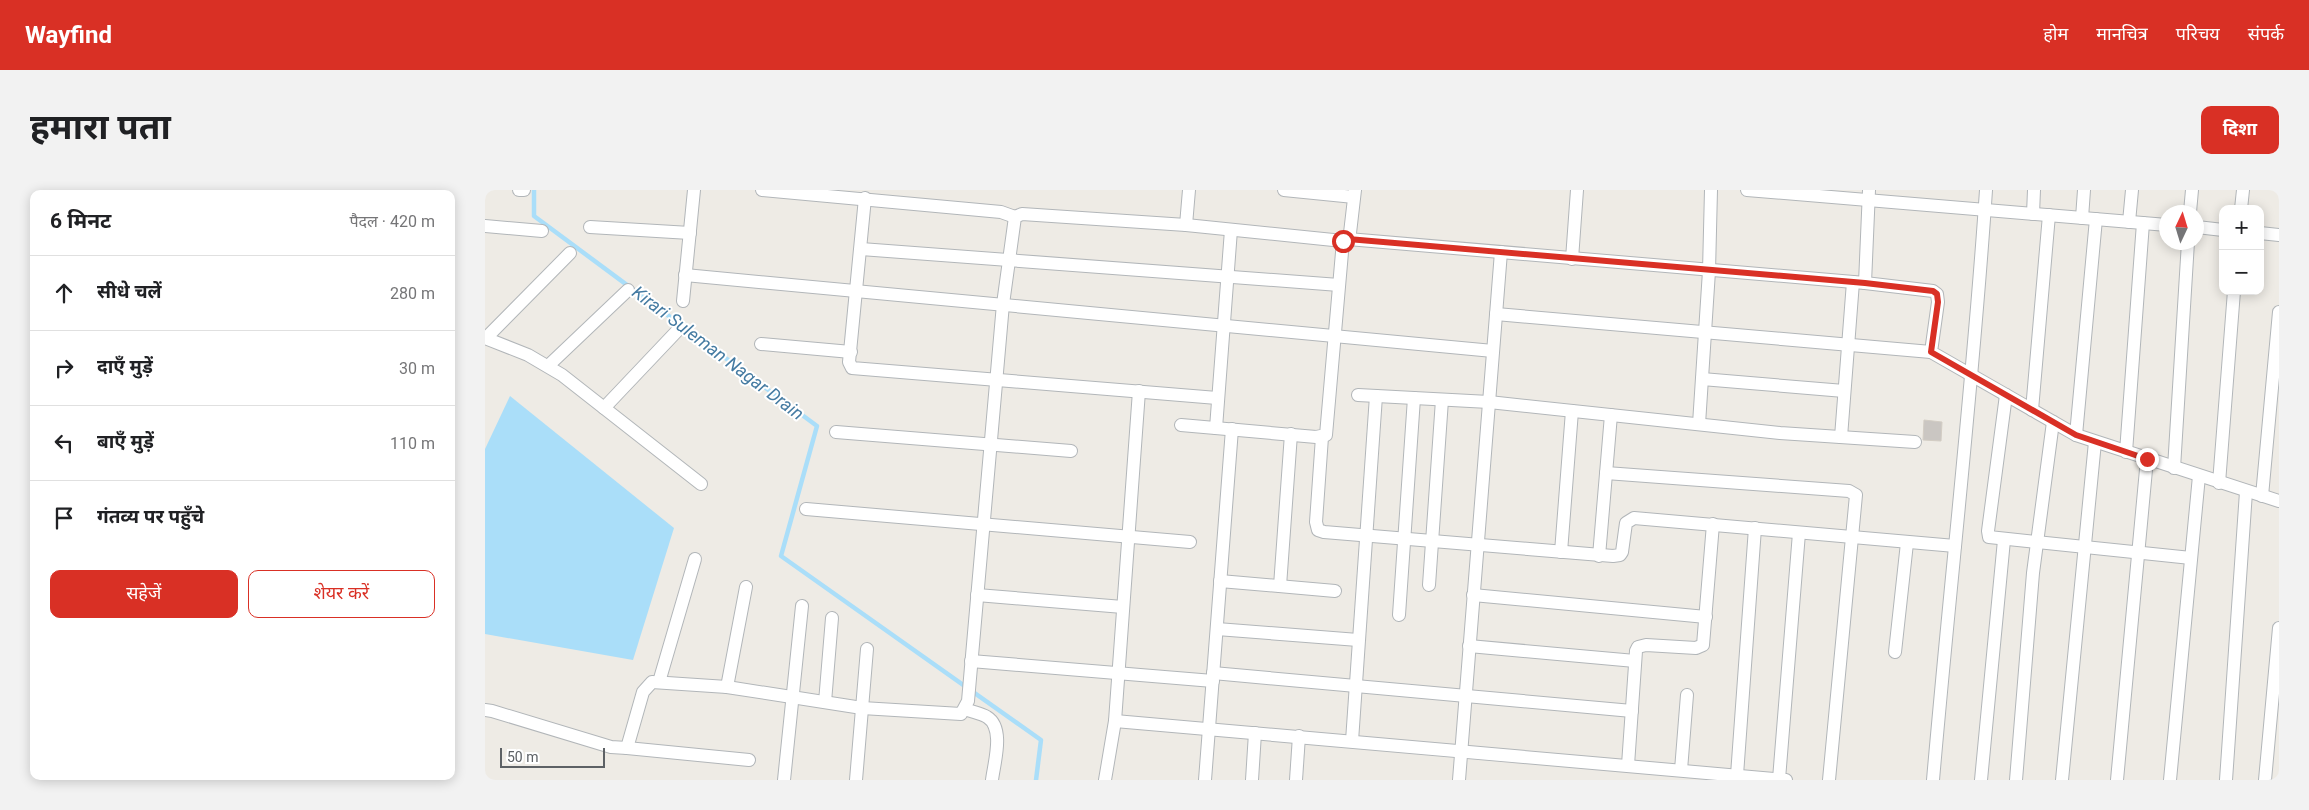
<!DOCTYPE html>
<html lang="hi">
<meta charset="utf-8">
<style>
:root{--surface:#fff;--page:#f2f2f2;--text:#202124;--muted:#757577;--line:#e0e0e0;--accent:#d93025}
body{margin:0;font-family:Roboto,"Noto Sans Devanagari",sans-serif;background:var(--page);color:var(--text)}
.controls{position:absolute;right:15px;top:15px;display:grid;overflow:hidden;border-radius:10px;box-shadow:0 2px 12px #0003}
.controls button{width:45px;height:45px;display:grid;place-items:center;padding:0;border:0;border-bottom:1px solid var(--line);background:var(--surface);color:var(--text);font:25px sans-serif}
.compass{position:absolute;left:1674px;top:15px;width:45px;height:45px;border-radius:50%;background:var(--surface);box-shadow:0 2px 12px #0003;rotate:4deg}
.scale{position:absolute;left:15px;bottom:12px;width:105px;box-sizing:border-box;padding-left:5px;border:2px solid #5d6165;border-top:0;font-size:14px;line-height:18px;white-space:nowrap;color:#5d6165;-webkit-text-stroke:4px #fff;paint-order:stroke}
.stop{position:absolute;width:15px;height:15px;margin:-11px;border:4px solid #d93025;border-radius:50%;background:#fff}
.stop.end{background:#d93025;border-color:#fff;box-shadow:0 1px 5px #0008}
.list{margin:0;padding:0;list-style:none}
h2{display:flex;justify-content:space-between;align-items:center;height:65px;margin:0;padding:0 20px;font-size:21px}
h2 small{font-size:16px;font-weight:400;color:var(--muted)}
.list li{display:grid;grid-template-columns:32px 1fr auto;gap:15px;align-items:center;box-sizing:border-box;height:75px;padding:0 20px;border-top:1px solid var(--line)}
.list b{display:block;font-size:19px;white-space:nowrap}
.list em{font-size:16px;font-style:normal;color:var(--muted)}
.actions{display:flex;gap:10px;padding:15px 20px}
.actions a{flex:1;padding:11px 0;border:1px solid var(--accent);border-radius:10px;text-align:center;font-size:18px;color:var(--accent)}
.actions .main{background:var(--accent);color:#fff}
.icon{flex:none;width:28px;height:28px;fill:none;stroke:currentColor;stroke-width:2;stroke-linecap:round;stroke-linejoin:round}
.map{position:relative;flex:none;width:1794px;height:590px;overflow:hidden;border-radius:10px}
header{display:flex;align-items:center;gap:30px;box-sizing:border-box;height:70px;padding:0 25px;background:var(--accent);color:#fff}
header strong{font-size:24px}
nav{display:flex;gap:28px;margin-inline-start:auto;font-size:18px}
.intro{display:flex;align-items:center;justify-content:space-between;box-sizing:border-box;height:120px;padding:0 30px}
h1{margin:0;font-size:35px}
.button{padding:12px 22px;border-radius:10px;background:var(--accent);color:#fff;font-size:18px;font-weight:700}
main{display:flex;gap:30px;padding:0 30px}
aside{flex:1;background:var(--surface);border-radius:10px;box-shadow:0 2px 12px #0003}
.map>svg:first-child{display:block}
</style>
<header>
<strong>Wayfind</strong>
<nav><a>होम</a><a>मानचित्र</a><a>परिचय</a><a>संपर्क</a></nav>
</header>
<div class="intro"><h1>हमारा पता</h1><a class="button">दिशा</a></div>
<main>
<aside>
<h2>6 मिनट<small>पैदल · 420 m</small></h2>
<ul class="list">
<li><svg class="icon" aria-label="ahead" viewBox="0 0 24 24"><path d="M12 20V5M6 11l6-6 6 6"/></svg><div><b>सीधे चलें</b></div><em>280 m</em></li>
<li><svg class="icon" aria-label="right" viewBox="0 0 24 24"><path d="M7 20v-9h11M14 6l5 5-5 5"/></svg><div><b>दाएँ मुड़ें</b></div><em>30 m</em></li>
<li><svg class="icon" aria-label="left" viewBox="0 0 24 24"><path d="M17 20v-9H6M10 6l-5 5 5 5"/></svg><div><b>बाएँ मुड़ें</b></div><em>110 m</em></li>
<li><svg class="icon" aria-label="arrive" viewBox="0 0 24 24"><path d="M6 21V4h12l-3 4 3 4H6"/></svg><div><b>गंतव्य पर पहुँचे</b></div></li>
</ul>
<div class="actions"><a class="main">सहेजें</a><a>शेयर करें</a></div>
</aside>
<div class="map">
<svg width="1794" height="590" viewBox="0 0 1794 590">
<rect width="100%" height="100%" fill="#eeebe5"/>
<!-- water -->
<path fill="#aadef9" d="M25,206L189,338L148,470L0,444V259Z"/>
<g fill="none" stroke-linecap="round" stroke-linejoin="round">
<!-- stream -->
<path stroke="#aadef9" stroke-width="4.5" d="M49,0V26L332,236L296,366L556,550L551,590"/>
</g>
<!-- building -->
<path fill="#cac6c2" stroke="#d3cdc4" d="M1439,230L1457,232L1456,251L1438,250Z"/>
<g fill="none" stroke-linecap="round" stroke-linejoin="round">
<defs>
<g id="minor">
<path d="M34,0H39"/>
<path d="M277,0L516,22L530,27"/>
<path d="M799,0L869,7"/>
<path d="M1262,0L1682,35"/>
<path d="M380,8L364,172L367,178L732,208"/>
<path d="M1756,19L1758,0"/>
<path d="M1705,22L1707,0"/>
<path d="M1548,24L1549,0"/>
<path d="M1597,28L1599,0"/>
<path d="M1644,32L1647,0"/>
<path d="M701,35L704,0"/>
<path d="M0,36L57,41"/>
<path d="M105,37L205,43"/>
<path d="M1712,37L1738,40"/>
<path d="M1775,43L1794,45"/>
<path d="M863,49L1380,93L1448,101L1452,104L1453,112L1446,162L1591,245L1794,311"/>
<path d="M376,59L854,95"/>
<path d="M1087,69L1092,0"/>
<path d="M200,85L1008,161"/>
<path d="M1380,93L1384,0"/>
<path d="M198,111L209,0"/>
<path d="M1011,124L1446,162"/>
<path d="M0,148L43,165L77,185L216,294"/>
<path d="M1,148L85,63"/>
<path d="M276,154L366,162"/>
<path d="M63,176L143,100"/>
<path d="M1217,189L1359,201"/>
<path d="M873,205L1004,212L1295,243L1430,252"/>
<path d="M1521,205L1503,341L1504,347L1706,368"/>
<path d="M119,218L192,141"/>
<path d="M1547,220L1564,25"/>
<path d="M1214,234L1224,81L1226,0"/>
<path d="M696,235L831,247L841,245L858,51"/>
<path d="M731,238L746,40"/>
<path d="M351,242L586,261"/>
<path d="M1591,245L1611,29"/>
<path d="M837,247L831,332L833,340L839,342L1128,366L1135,365L1137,362L1141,333L1149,328L1470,356"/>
<path d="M1356,247L1368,92"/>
<path d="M1641,262L1658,33"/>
<path d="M1689,278L1703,52"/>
<path d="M1121,283L1364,301L1371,305L1344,590"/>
<path d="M1734,293L1749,101"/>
<path d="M1777,306L1794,122"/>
<path d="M321,319L705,352"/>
<path d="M1076,362L1087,221"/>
<path d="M1114,366L1126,225"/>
<path d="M735,391L850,401"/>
<path d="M944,395L957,210"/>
<path d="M795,396L806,244"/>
<path d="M492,405L638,417"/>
<path d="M988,405L1221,427"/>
<path d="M914,425L929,208"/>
<path d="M732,439L873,450"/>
<path d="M984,456L1150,471"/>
<path d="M1410,462L1422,353"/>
<path d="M486,471L728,491"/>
<path d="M728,483L1147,521"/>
<path d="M174,492L210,369"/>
<path d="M242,497L261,397"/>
<path d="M340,512L347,428"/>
<path d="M480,519C487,522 496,523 502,527C520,538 509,573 507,590"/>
<path d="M0,520L7,521L126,557L142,558L158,502L167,492L242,497L377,518L476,524L483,511L518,114L530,27L537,24L701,35L858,51L863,49L865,43L870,0"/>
<path d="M630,531L1301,590"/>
<path d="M867,551L891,206"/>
<path d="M142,558L264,570"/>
<path d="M1143,575L1151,461L1153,457L1161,455L1211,458L1218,455L1228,334"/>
<path d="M1196,580L1202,505"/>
<path d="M1252,585L1270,338"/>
<path d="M1294,589L1314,343"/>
<path d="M299,590L317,416"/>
<path d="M371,590L382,459"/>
<path d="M620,590L630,531L654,201"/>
<path d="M720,590L747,239"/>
<path d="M767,590L770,543"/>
<path d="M811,590L814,546"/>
<path d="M974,590L1016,62"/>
<path d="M1448,590C1465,393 1488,197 1501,0"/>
<path d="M1496,590L1519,350"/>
<path d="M1531,590L1548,383L1568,232"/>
<path d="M1577,590L1610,252"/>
<path d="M1632,590L1662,269"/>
<path d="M1685,590L1714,286"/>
<path d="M1741,590L1761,302"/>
<path d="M1780,590L1794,438"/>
</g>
</defs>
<!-- minor casing -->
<use href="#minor" stroke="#b2b6b9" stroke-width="14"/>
<!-- minor -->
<use href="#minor" stroke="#fff" stroke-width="12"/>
</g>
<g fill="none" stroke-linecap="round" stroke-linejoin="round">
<!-- route -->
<path stroke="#d93025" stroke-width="6" d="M858,51L863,49L1380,93L1448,101L1452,104L1453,112L1446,162L1591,245L1662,269"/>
</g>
<g text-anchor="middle" stroke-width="4" stroke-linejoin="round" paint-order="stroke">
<!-- water labels -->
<g font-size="18" font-style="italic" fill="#457ba2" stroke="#fff">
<text transform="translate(233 163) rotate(37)" y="6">Kirari Suleman Nagar Drain</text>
</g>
</g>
</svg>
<div class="controls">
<button>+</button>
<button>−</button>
</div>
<svg class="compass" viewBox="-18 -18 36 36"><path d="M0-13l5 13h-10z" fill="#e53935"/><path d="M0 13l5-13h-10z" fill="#757577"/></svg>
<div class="scale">50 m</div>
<div class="stop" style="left:858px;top:51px"></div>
<div class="stop end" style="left:1662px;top:269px"></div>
</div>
</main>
